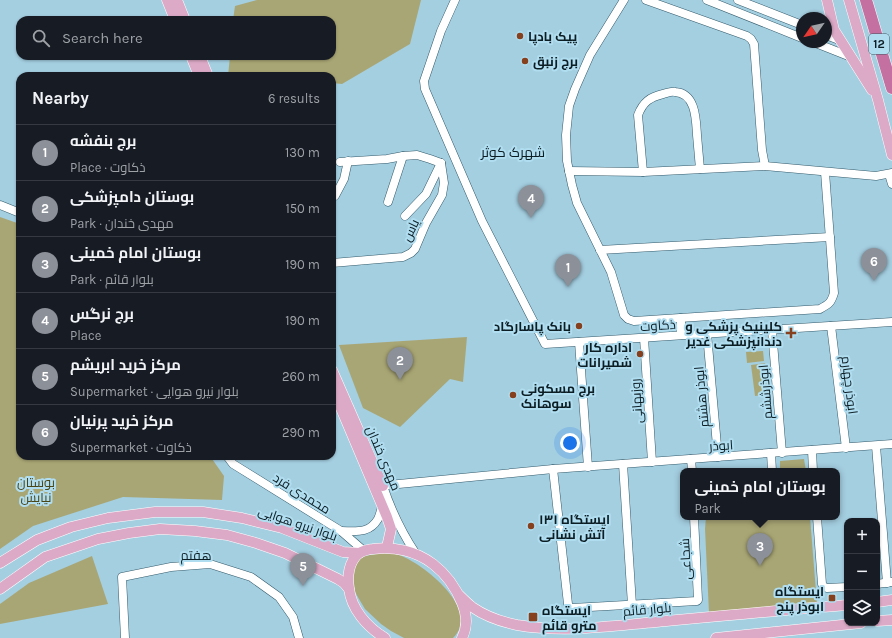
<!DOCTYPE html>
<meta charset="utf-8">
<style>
:root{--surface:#171b24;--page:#20242c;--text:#f1f3f6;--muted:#9ea1a6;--line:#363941;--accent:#8c9099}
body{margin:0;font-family:Karla,Cairo,sans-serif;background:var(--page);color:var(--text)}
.controls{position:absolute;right:12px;bottom:12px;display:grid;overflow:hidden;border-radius:8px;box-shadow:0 1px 3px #0004}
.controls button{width:36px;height:36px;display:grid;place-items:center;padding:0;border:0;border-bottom:1px solid var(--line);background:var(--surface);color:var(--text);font:20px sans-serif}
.compass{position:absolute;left:796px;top:12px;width:36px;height:36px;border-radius:50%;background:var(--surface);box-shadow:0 1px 3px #0004;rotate:236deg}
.you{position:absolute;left:570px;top:443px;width:14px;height:14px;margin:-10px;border:3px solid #fff;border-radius:50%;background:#1a73e8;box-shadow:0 0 0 6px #1a73e833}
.badge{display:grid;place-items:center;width:26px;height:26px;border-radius:50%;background:var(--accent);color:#fff;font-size:13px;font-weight:700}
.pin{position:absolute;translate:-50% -33px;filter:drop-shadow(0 1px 2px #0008)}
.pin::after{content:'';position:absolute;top:21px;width:14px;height:12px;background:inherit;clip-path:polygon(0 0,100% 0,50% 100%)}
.popup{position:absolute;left:680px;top:468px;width:160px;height:52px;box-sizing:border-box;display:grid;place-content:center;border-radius:8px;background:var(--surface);filter:drop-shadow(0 1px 3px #0005);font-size:13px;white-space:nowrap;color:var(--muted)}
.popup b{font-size:15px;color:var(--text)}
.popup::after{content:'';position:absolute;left:50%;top:100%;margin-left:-8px;border:8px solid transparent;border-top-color:var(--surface)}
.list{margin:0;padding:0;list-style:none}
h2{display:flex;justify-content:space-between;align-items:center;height:52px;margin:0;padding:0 16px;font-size:17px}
h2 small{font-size:13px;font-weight:400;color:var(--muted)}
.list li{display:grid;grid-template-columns:26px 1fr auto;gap:12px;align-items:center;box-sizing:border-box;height:56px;padding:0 16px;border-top:1px solid var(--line)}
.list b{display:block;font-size:15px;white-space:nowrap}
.list p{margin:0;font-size:13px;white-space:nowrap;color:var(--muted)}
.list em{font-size:13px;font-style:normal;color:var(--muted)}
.icon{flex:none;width:22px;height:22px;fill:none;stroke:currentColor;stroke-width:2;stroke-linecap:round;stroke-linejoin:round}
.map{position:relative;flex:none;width:892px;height:638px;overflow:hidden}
.search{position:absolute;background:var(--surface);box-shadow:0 1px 3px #0004;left:16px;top:16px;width:320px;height:44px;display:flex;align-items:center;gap:10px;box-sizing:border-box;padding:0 14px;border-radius:12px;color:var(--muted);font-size:15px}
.panel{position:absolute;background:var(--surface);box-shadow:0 1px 3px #0004;left:16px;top:72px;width:320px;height:388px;border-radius:12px}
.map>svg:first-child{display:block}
</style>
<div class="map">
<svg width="892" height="638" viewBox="0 0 892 638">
<rect width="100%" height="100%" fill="#a4cfe1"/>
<!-- green -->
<g fill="#a9a675">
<path d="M257,0H421L410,44L342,84L332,83V76H228L230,56H332V20H233L235,6Z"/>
<path d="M0,217L20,224V456H210L224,476L222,500L123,497L33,526L0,549Z"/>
<path d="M467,337L463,382L450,379L400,427L363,408L339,345Z"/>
<path d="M763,351L764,361L747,363L746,352Z"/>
<path d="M765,363L769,394L755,396L751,365Z"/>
<path d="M804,459L806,471H780V461Z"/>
<path d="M706,517H810L817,604L709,613L705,529Z"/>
<path d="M381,553C387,553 393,553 399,555C423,563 482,610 453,638H404L391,631L381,624L365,609L359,599L354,590L353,576L355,565L360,559L365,556Z"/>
<path d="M92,556L108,604L0,624V604L29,583Z"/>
</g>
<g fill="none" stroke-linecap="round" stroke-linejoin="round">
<defs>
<g id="minor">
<path d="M455,0L441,31L424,81L425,89L482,221L545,344L892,322"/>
<path d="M624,0L590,55L575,89L569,106L566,135L567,161L572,185L577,203L611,272L624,315L628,319L634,321L820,309C829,304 831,303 834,293L825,172"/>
<path d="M646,0L747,36L751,39L754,44L762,150L765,166"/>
<path d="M707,0L802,38"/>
<path d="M738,0L802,25"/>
<path d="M826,35L839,40"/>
<path d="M813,42L851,57"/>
<path d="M340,162L387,159L403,156L417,155L430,159L441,163"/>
<path d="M569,171L643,172L765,166L876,176L892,173"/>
<path d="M643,172L638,115C643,102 650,97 663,94C667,93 671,91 675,92C696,93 696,120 697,135C698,146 699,158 700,169"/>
<path d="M889,174L892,184"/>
<path d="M335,196L344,179L348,161"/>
<path d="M388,202L403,156"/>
<path d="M0,205L20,213"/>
<path d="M405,216L426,194L441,163"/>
<path d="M600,250L830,237"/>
<path d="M332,263L403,257L411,253L415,249L426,223L442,195L444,183L441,163"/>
<path d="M681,318V335"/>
<path d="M831,326L846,448"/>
<path d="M772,330L782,453"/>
<path d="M707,334L718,457"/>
<path d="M644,338L652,462"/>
<path d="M579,342L588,467"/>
<path d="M876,446L887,583"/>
<path d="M812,450L813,471"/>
<path d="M771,453L772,471"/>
<path d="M227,456L233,464L341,531L364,551"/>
<path d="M691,459L692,471"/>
<path d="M623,464L632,605"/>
<path d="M553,469L568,604L570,608H572L697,601L698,600L694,517"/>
<path d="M378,486L553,469L892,444"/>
<path d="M383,486C391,510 402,533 416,554"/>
<path d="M817,517L822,584L824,587L827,588L847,587"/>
<path d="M341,531C356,531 369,534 378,519C380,515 381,510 382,507"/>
<path d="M877,584L891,582"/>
<path d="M125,638L122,577L171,567L210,564L251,577L279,597L293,617L299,638"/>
</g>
<g id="major">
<path d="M167,0L175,20"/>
<path d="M177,0L185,20"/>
<path d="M827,0L834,30L872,90"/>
<path d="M849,0L878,100L892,155"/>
<path d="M191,56L199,76"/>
<path d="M200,56L208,76"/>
<path d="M332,370L383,486"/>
<path d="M332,387L387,517L391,529L387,547"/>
<path d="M0,563L37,540L71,527L108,518L155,512H203L242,518L282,528L343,552L359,553"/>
<path d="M0,589L45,557L98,539L129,533L160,529L195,531L227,535L256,543L285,553L338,579L344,583L349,589"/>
<path d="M459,595C463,599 467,603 472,607C485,616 502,622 517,625C563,633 610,626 656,622C720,616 783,610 847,605"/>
<path d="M877,602L892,600"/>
<path d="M877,621L892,620"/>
<path d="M385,638C367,627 351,609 349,588C347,576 349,562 358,554C362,551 369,549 373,549C394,546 416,551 433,564C446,574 456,588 462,603C467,615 468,626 462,638"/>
<path d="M716,638L861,623"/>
</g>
<path id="highway" d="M866,0L892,88"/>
</defs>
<!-- minor casing -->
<use href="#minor" stroke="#335b6b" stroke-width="9"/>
<!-- major casing -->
<use href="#major" stroke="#fff" stroke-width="11"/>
<!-- highway casing -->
<use href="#highway" stroke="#fff" stroke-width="13"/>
<!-- minor -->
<use href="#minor" stroke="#fff" stroke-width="8"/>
<!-- major -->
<use href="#major" stroke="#dcaac7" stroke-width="10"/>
<!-- highway -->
<use href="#highway" stroke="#c471a2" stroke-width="12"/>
</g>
<!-- markers -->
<g fill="#87401d" stroke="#b0ddef" stroke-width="1.5">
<circle cx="520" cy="36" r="4"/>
<circle cx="525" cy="61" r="4"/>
<circle cx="579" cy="326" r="4"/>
<path d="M789 327h4v4h4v4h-4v4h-4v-4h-4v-4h4z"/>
<circle cx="640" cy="354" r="4"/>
<circle cx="513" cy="395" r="4"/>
<circle cx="531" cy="526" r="4"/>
<rect x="828" y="594" width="8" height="8" rx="2"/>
<rect x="528" y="612" width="10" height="10" rx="2"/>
</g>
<g text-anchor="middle" stroke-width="4" stroke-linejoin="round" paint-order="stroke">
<!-- shield labels -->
<rect fill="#b0ddef" stroke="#3d5761" stroke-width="1" x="869" y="34" width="20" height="20" rx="3"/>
<g font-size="12" font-weight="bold" fill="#0c1d24">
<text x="879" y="48">12</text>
</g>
<!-- poi labels -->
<g font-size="13" font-weight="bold" fill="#0c1d24" stroke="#b0ddef" text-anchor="start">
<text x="528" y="41">پیک بادپا</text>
<text x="533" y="66">برج زنبق</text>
<text x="571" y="331" text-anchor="end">بانک پاسارگاد</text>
<text x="782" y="331" text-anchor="end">کلینیک پزشکی و<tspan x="782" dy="15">دندانپزشکی غدیر</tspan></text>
<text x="632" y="352" text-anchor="end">اداره کار<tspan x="632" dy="15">شمیرانات</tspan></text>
<text x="521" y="393">برج مسکونی<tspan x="521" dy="15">سوهانک</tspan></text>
<text x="539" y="524">ایستگاه ۱۳۱<tspan x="539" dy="15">آتش نشانی</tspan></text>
<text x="824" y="596" text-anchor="end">ایستگاه<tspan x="824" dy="15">ابوذر پنج</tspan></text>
<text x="542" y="615">ایستگاه<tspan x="542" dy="15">مترو قائم</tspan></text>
</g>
<!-- street labels -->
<g font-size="13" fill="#0c1d24" stroke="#b0ddef">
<text transform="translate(410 230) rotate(-64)" y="5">یاس</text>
<text transform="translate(658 325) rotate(-4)" y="5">ذکاوت</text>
<text transform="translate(850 385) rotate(83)" y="5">ابوذر چهارم</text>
<text transform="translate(765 392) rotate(-95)" y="5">ابوذرششم</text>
<text transform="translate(701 397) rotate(-95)" y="5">ابوذر هشتم</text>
<text transform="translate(636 401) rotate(-94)" y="5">روزبهانی</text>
<text transform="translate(721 445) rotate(-4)" y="5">ابوذر</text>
<text transform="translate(384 458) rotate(67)" y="5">مهدی خندان</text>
<text transform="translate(302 493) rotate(32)" y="5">محمدی فرد</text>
<text transform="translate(298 523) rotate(19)" y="5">بلوار نیرو هوایی</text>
<text x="196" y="560">هفتم</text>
<text transform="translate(685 559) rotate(-93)" y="5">شجاعی</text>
<text transform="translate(647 609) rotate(-5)" y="5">بلوار قائم</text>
</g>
<!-- park labels -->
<g font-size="13" fill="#494514" stroke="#b0ddef">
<text x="36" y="487">بوستان<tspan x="36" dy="15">نیایش</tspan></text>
</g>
<!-- neighbourhood labels -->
<g font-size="14" fill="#0c1d24" stroke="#b0ddef">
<text x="513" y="157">شهرک کوثر</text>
</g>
</g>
</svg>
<div class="controls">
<button>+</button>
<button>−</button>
<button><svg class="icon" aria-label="layers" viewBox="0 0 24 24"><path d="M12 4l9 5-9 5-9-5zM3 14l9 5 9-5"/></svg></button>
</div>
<svg class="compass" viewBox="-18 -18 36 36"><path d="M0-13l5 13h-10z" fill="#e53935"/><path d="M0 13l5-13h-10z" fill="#9ea1a6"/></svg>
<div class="you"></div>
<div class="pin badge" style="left:568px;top:287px">1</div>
<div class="pin badge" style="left:400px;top:380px">2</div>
<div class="pin badge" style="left:760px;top:566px">3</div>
<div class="popup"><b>بوستان امام خمینی</b>Park</div>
<div class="pin badge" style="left:531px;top:218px">4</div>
<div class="pin badge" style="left:303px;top:586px">5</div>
<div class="pin badge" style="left:874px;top:281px">6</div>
<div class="search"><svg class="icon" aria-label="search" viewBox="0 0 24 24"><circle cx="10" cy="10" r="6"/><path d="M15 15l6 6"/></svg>Search here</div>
<section class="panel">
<h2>Nearby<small>6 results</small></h2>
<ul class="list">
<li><span class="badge">1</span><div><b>برج بنفشه</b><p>Place · ذکاوت</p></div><em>130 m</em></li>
<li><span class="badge">2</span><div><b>بوستان دامپزشکی</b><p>Park · مهدی خندان</p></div><em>150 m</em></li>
<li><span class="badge">3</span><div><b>بوستان امام خمینی</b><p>Park · بلوار قائم</p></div><em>190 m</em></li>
<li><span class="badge">4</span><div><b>برج نرگس</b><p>Place</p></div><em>190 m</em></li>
<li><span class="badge">5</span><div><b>مرکز خرید ابریشم</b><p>Supermarket · بلوار نیرو هوایی</p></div><em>260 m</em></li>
<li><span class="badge">6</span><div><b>مرکز خرید پرنیان</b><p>Supermarket · ذکاوت</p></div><em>290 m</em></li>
</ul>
</section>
</div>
